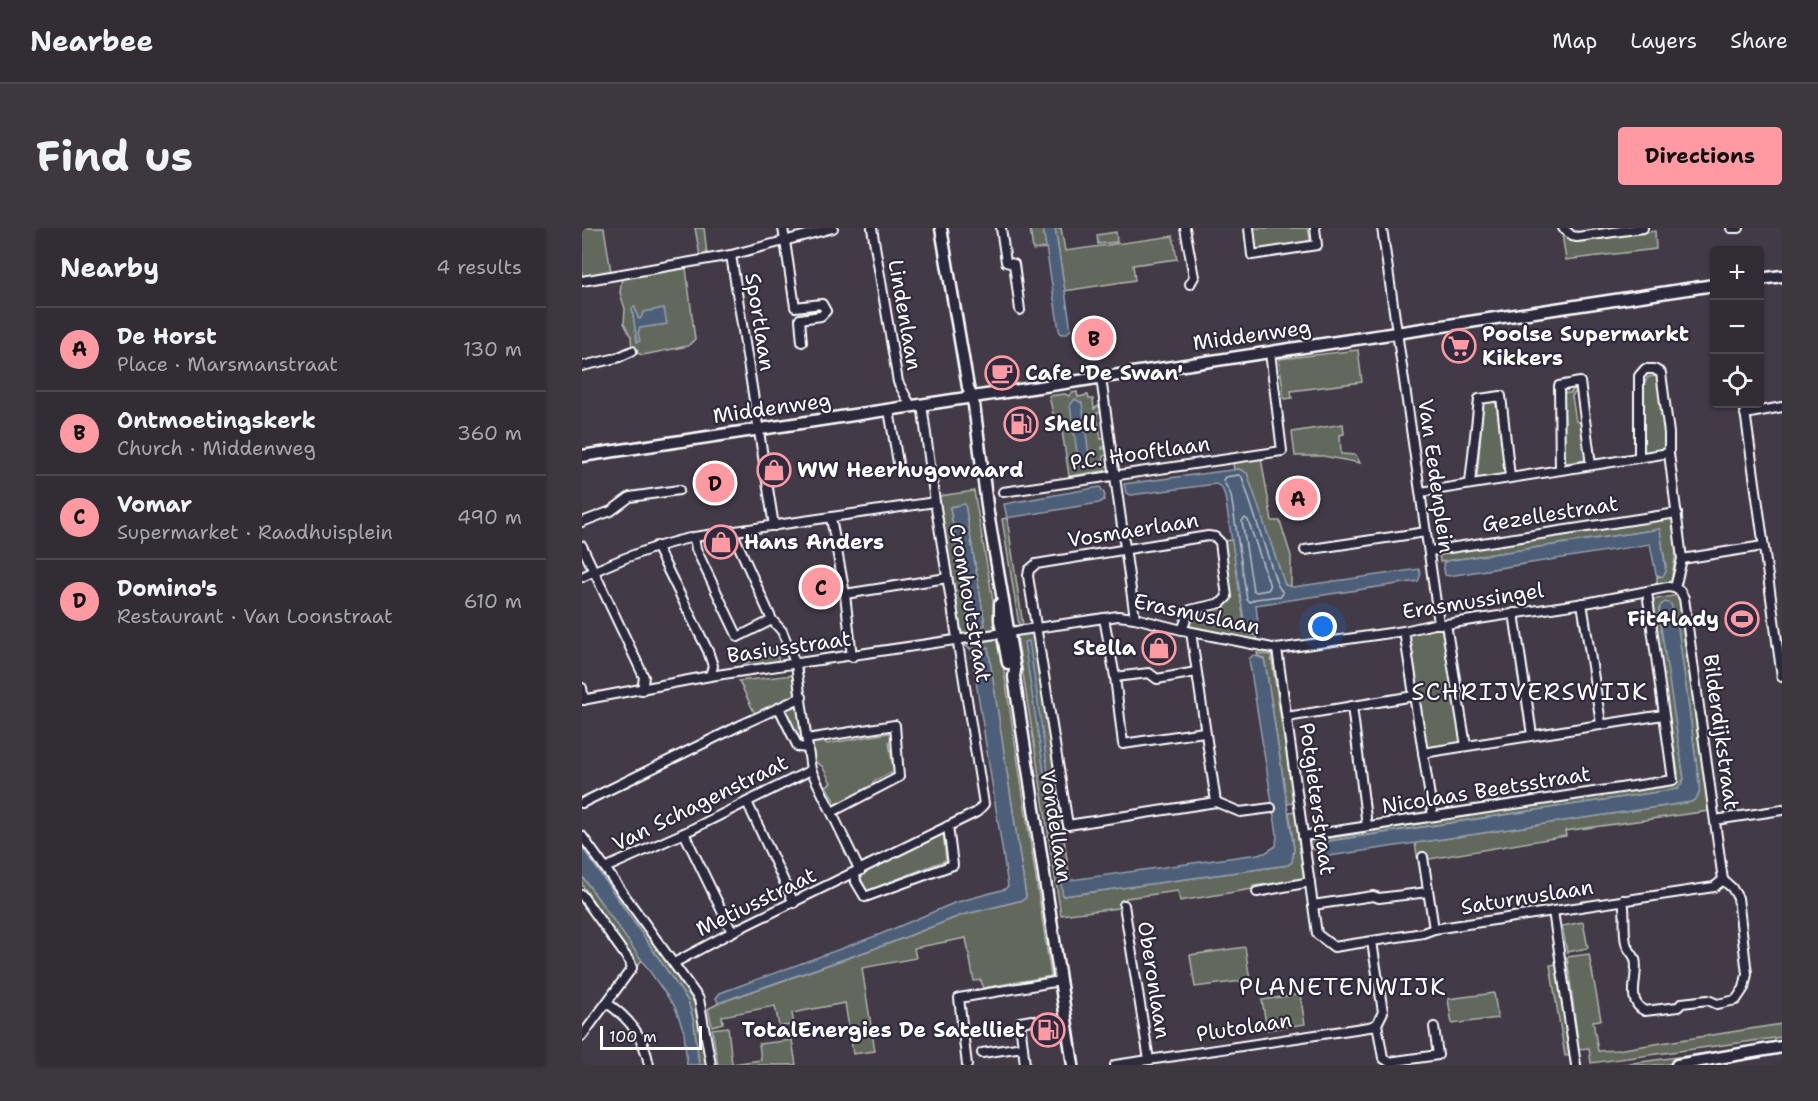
<!DOCTYPE html>
<meta charset="utf-8">
<style>
:root{--surface:#322c34;--page:#3d3840;--text:#f1f3f6;--muted:#a8a7ac;--line:#4d484f;--accent:#ff9aa2}
body{margin:0;font-family:"Shantell Sans",sans-serif;background:var(--page);color:var(--text)}
.controls{position:absolute;right:18px;top:18px;display:grid;overflow:hidden;border-radius:6px;box-shadow:0 2px 4px #0004}
.controls button{width:54px;height:54px;display:grid;place-items:center;padding:0;border:0;border-bottom:2px solid var(--line);background:var(--surface);color:var(--text);font:30px sans-serif}
.scale{position:absolute;left:18px;bottom:15px;width:102px;box-sizing:border-box;padding-left:6px;border:3px solid #fff;border-top:0;font-size:16px;line-height:21px;white-space:nowrap;color:#fff;-webkit-text-stroke:4px #2f2a3d;paint-order:stroke}
.you{position:absolute;left:741px;top:399px;width:21px;height:21px;margin:-15px;border:4px solid #fff;border-radius:50%;background:#1a73e8;box-shadow:0 0 0 9px #1a73e833}
.badge{display:grid;place-items:center;width:39px;height:39px;border-radius:50%;background:var(--accent);color:#111;font-size:20px;font-weight:700}
.pin{position:absolute;translate:-50% -50%;border:3px solid #fff;box-shadow:0 2px 6px #0006}
.list{margin:0;padding:0;list-style:none}
h2{display:flex;justify-content:space-between;align-items:center;height:78px;margin:0;padding:0 24px;font-size:26px}
h2 small{font-size:20px;font-weight:400;color:var(--muted)}
.list li{display:grid;grid-template-columns:39px 1fr auto;gap:18px;align-items:center;box-sizing:border-box;height:84px;padding:0 24px;border-top:2px solid var(--line)}
.list b{display:block;font-size:22px;white-space:nowrap}
.list p{margin:0;font-size:20px;white-space:nowrap;color:var(--muted)}
.list em{font-size:20px;font-style:normal;color:var(--muted)}
.icon{flex:none;width:33px;height:33px;fill:none;stroke:currentColor;stroke-width:2;stroke-linecap:round;stroke-linejoin:round}
.map{position:relative;flex:none;width:1200px;height:837px;overflow:hidden;border-radius:6px}
header{display:flex;align-items:center;gap:36px;box-sizing:border-box;height:84px;padding:0 30px;background:var(--surface);border-bottom:2px solid var(--line)}
header strong{font-size:28px}
nav{display:flex;gap:33px;margin-inline-start:auto;font-size:21px}
.intro{display:flex;align-items:center;justify-content:space-between;box-sizing:border-box;height:144px;padding:0 36px}
h1{margin:0;font-size:42px}
.button{padding:15px 27px;border-radius:6px;background:var(--accent);color:#111;font-size:21px;font-weight:700}
main{display:flex;gap:36px;padding:0 36px}
aside{flex:1;background:var(--surface);border-radius:6px;box-shadow:0 2px 4px #0004}
.map>svg:first-child{display:block}
</style>
<header>
<strong>Nearbee</strong>
<nav><a>Map</a><a>Layers</a><a>Share</a></nav>
</header>
<div class="intro"><h1>Find us</h1><a class="button">Directions</a></div>
<main>
<aside>
<h2>Nearby<small>4 results</small></h2>
<ul class="list">
<li><span class="badge">A</span><div><b>De Horst</b><p>Place · Marsmanstraat</p></div><em>130 m</em></li>
<li><span class="badge">B</span><div><b>Ontmoetingskerk</b><p>Church · Middenweg</p></div><em>360 m</em></li>
<li><span class="badge">C</span><div><b>Vomar</b><p>Supermarket · Raadhuisplein</p></div><em>490 m</em></li>
<li><span class="badge">D</span><div><b>Domino's</b><p>Restaurant · Van Loonstraat</p></div><em>610 m</em></li>
</ul>
</aside>
<div class="map">
<svg width="1200" height="837" viewBox="0 0 1200 837">
<rect width="100%" height="100%" fill="#423a46"/>
<filter id="ink" filterUnits="userSpaceOnUse"><feTurbulence type="fractalNoise" baseFrequency=".0167" numOctaves="2"/><feDisplacementMap in="SourceGraphic" scale="12" xChannelSelector="R" yChannelSelector="G"/><feConvolveMatrix kernelMatrix="1 2 1 2 8 2 1 2 1" color-interpolation-filters="sRGB"/></filter>
<g filter="url(#ink)">
<!-- green -->
<g fill="#62695c" stroke="#b0b4ae" stroke-width="1.5" fill-rule="evenodd">
<path d="M0,0H22L29,44L0,49Z"/>
<path d="M113,0H122L125,26L118,28Z"/>
<path d="M448,0H461L464,20L451,22Z"/>
<path d="M473,0H479L483,23L591,8L595,31L551,37L553,52L483,63Z"/>
<path d="M670,0H726L729,16L674,24Z"/>
<path d="M1073,3L1074,21L984,32L980,6L985,10L998,14Z"/>
<path d="M534,4L535,14L516,16L515,7Z"/>
<path d="M104,40L113,111L106,118L61,127L54,125L50,122L49,109L42,95L43,81L38,65L40,49Z"/>
<path d="M776,122L780,154L709,163L710,170L702,171L697,131Z"/>
<path d="M1074,148L1076,151L1084,216L1083,223L1062,226V156L1066,149Z"/>
<path d="M992,160L995,163L990,168L994,193L999,195L1004,232L984,235L979,199L983,195L981,165H989Z"/>
<path d="M495,164L496,169L506,167L507,171H511L512,181L516,178L521,181V184L515,185L519,211L524,210L525,218L520,219V221L525,220L526,227L521,228L522,237L529,239L526,242L487,248L478,190H472L467,168L483,166L487,168L490,165Z"/>
<path d="M913,172L922,220L921,232L923,248L895,252L901,175Z"/>
<path d="M761,196L762,206L758,207L759,226L774,227L778,235L741,228H713L710,204Z"/>
<path d="M679,230L690,293H698L709,328V359L703,357L701,354L665,246L657,241L652,242L651,234Z"/>
<path d="M392,263L416,401L380,406L357,268ZM383,277L403,397L388,400L368,279Z"/>
<path d="M1091,289L1095,317L1089,354L1075,356V347L1077,349L1084,339L1077,301L858,334L857,326Z"/>
<path d="M425,290L441,397H437L420,291Z"/>
<path d="M650,312L663,400L664,405L670,407L675,406L674,413L613,400L609,399L606,393L610,384L632,380L646,373L647,364L649,362L643,321L640,319V313Z"/>
<path d="M1096,367L1100,379L1098,382L1127,583L983,603L984,608L836,633L833,615L1109,574C1117,569 1118,564 1117,555L1096,400L1092,383L1077,381L1102,551L1096,561L734,615L733,622L728,618L727,613L783,605L785,603H792L1030,564L1034,563L1035,565L1082,558L1092,555L1096,545L1069,372Z"/>
<path d="M862,400L880,514L843,521L826,406Z"/>
<path d="M452,405L488,652L482,653L481,668L706,637L712,621L707,584L713,583L723,651L671,658L670,661L598,673L596,663L544,670V679L479,687L435,408Z"/>
<path d="M417,411L469,748L401,760L399,752L392,753L384,710L332,720L334,730L280,740L293,823L271,826L263,775L210,785L212,797L197,798L193,778L140,788L141,795L130,798L126,781L137,775L311,714L380,687L440,672L444,669L406,420L389,421L381,417Z"/>
<path d="M194,420L197,434L153,441Z"/>
<path d="M675,425L689,427L712,575L705,576L684,440L682,431L676,428Z"/>
<path d="M211,447L213,467L173,486L157,453Z"/>
<path d="M216,477L220,515H218L202,482Z"/>
<path d="M302,501H307L311,503V507L307,514L311,539H315L313,549L308,545L291,554L292,557L254,576L244,558L249,555L240,538L232,533L230,513L241,511L245,516L306,505Z"/>
<path d="M361,605L364,632L285,663L277,647Z"/>
<path d="M0,613L109,768L117,787L124,837H117L112,795L106,773L0,619Z"/>
<path d="M0,648L60,732L55,738L0,657Z"/>
<path d="M1001,694L1006,720L985,724L980,698Z"/>
<path d="M663,719L668,752L613,759L608,727Z"/>
<path d="M1007,726L1019,792L1011,793L1016,823L1035,822L1200,796V809L1009,835L1007,820L997,821L985,729Z"/>
<path d="M974,736L989,827L983,828L968,737Z"/>
<path d="M912,765L916,790L870,796L866,771Z"/>
<path d="M718,766L723,796L685,802L680,772Z"/>
<path d="M146,799L150,836L179,832L177,816L210,812L214,837H136L130,801Z"/>
<path d="M1200,815V817L1080,837H1036Z"/>
</g>
<!-- water -->
<g fill="#4e5f78" stroke="#959fae" stroke-width="1.5">
<path d="M461,0H473L489,101L484,106H479L477,102Z"/>
<path d="M53,79L56,90L58,91L62,84L82,80L85,96L58,100L56,105L58,113L55,114L50,80Z"/>
<path d="M493,171L500,175L508,235L504,241L497,237L488,177Z"/>
<path d="M657,241L665,245L703,357L711,359L837,341C839,346 839,348 836,353L674,377L677,403L675,406L671,407L664,405L643,268L640,260L634,256L549,267L544,265L542,256Z"/>
<path d="M518,259L523,267L522,272L517,275L425,290L422,276Z"/>
<path d="M383,276L403,397L388,400L368,279Z"/>
<path d="M1078,301L1084,344L1080,349L1074,346L1068,316L867,348L863,347L861,336L864,333Z"/>
<path d="M1083,374L1089,376L1096,400L1117,555C1118,564 1118,569 1109,574L741,629L736,626L734,615L1096,561L1102,551L1077,386L1078,378Z"/>
<path d="M447,413L482,653L683,625L694,618L695,606L667,431L671,427L682,431L684,440L712,621L710,634L706,637L481,668L442,414Z"/>
<path d="M406,419L444,669L441,672L380,687L311,714L136,775L134,770L138,765L299,706L372,675L423,661L426,658L389,421Z"/>
<path d="M0,619L106,773L112,795L117,837H105L102,804L93,779L0,648Z"/>
</g>
<g fill="none" stroke-linecap="round" stroke-linejoin="round">
<!-- shore -->
<g stroke="#b8bfc9" stroke-width="1.5">
<path d="M657,247L660,249L695,356L701,365L699,368L673,371L668,374L665,372L649,267L641,252L643,249Z"/>
<path d="M663,290L666,292L686,352L688,359L686,362L674,364L671,362L660,293Z"/>
</g>
<defs>
<g id="street">
<path d="M201,0L213,79L240,76L244,83L239,88L218,91L220,114"/>
<path d="M290,0L316,154L329,178"/>
<path d="M419,0L424,34L432,36L438,82"/>
<path d="M603,0L612,49L608,56"/>
<path d="M667,0L670,27L735,17L733,0"/>
<path d="M800,0L857,395"/>
<path d="M981,0L990,8L995,9L1061,0"/>
<path d="M1149,0H1157"/>
<path d="M149,27L192,298"/>
<path d="M0,53L149,27L251,0"/>
<path d="M0,138L35,130L50,123"/>
<path d="M519,150L553,390"/>
<path d="M1162,176L1200,449"/>
<path d="M307,182L316,235"/>
<path d="M1163,186L1200,179"/>
<path d="M1057,230V148L1063,141H1072L1079,145L1087,205V225L1100,331L1093,360"/>
<path d="M978,242L977,158L998,154L1009,237"/>
<path d="M888,255L897,171L919,168L928,249"/>
<path d="M421,264L700,223L688,124"/>
<path d="M839,264L1087,225"/>
<path d="M249,290L263,366L270,429"/>
<path d="M0,294L29,283L48,269L97,262"/>
<path d="M150,303L190,392L200,403L214,437L229,542L278,643"/>
<path d="M112,309L114,321L156,409L190,392"/>
<path d="M0,318L62,449L60,462"/>
<path d="M74,318L126,423L131,438L128,448"/>
<path d="M723,322L844,304"/>
<path d="M848,323L1095,285"/>
<path d="M1100,331L1181,318"/>
<path d="M0,349C37,331 71,318 112,309L353,274"/>
<path d="M1093,360L1098,363L1102,370L1141,652"/>
<path d="M263,366L365,350"/>
<path d="M1000,375L1019,495"/>
<path d="M932,385L950,507"/>
<path d="M522,390L533,449L541,516L622,504"/>
<path d="M864,396L884,518"/>
<path d="M600,402L608,382L639,375L645,369L638,314L633,309L626,308L454,336L447,342L446,348L486,597L634,574L609,404"/>
<path d="M822,403L851,588"/>
<path d="M695,421L735,706L752,719L841,705L852,701L1132,659L1141,652"/>
<path d="M533,449L567,445L575,451L614,444"/>
<path d="M0,460L2,472"/>
<path d="M0,472L128,448L536,388L553,390L600,402L695,421L822,403L852,396H864L1009,374L1086,359L1093,360"/>
<path d="M770,478L785,598"/>
<path d="M197,480L216,519L226,520"/>
<path d="M705,489L832,468"/>
<path d="M225,511L313,497L317,549L250,584"/>
<path d="M841,525L1081,487"/>
<path d="M165,574L212,675"/>
<path d="M634,574L658,584L689,580"/>
<path d="M0,575L159,497L220,469"/>
<path d="M1133,592L1200,582"/>
<path d="M102,605L150,704"/>
<path d="M0,608L117,771L129,837"/>
<path d="M721,608L1091,552L1065,364"/>
<path d="M841,629L852,701"/>
<path d="M23,640L102,605L229,542"/>
<path d="M273,645L274,654L283,669L371,637L366,598"/>
<path d="M675,664L728,654"/>
<path d="M0,667L48,734L50,740L0,808"/>
<path d="M1041,672C1044,686 1041,701 1044,715C1045,721 1051,725 1053,731C1058,747 1042,773 1063,783L1096,779L1100,775L1126,772L1135,776L1154,772L1162,760L1165,746L1156,670L1150,660L1141,652"/>
<path d="M542,677L567,832"/>
<path d="M731,677L791,668L797,670L846,664"/>
<path d="M971,683L994,837"/>
<path d="M790,714L801,784L795,796L801,830L807,834L856,827L852,799"/>
<path d="M92,735L150,704L395,584L402,576L353,274L340,176"/>
<path d="M25,775C48,791 62,809 67,837"/>
<path d="M400,825L441,819"/>
<path d="M385,837L377,770L478,753"/>
<path d="M443,837L438,794L450,792"/>
<path d="M533,837L787,799L795,796"/>
</g>
<g id="secondary">
<path d="M359,0L386,159L392,177L406,285L433,442L432,449L491,837"/>
<path d="M1178,51L1200,48"/>
<path d="M0,228L1132,57"/>
<path d="M418,376V392L426,435"/>
<path d="M1095,837L1200,819"/>
</g>
</defs>
<!-- street casing -->
<use href="#street" stroke="#fff" stroke-width="12"/>
<!-- secondary casing -->
<use href="#secondary" stroke="#fff" stroke-width="15"/>
<!-- street -->
<use href="#street" stroke="#2f2a3d" stroke-width="8"/>
<!-- secondary -->
<use href="#secondary" stroke="#2f2a3d" stroke-width="10"/>
</g>
</g>
<!-- icons -->
<defs>
<symbol id="supermarket-ring" viewBox="-11 -11 22 22"><circle r="9.5" fill="#2f2a3d" stroke="#ff9aa2" stroke-width="1.5"/><path d="M-6-5.5h2.5l.6 2H6L4.5 2H-2.5L-4.4-4H-6ZM-1.5 3.2a1.3 1.3 0 1 0 .1 0ZM3 3.2a1.3 1.3 0 1 0 .1 0Z" fill="#ff9aa2"/></symbol>
<symbol id="cafe-ring" viewBox="-11 -11 22 22"><circle r="9.5" fill="#2f2a3d" stroke="#ff9aa2" stroke-width="1.5"/><path d="M-5.5-4.5H6V0H3Q3 3.5 0 3.5H-2.5Q-5.5 3.5-5.5 0ZM3-3.2v2h1.7v-2ZM-6 4.5H4V6H-6Z" fill="#ff9aa2"/></symbol>
<symbol id="fuel-ring" viewBox="-11 -11 22 22"><circle r="9.5" fill="#2f2a3d" stroke="#ff9aa2" stroke-width="1.5"/><path d="M-5.5-6h7V0h2V4h1.3V-2.5L3-4.5l.8-.8L6-3V5H2.5V1h-1V6h-7ZM-4.2-4.7v3.2H.2V-4.7Z" fill="#ff9aa2"/></symbol>
<symbol id="shop-ring" viewBox="-11 -11 22 22"><circle r="9.5" fill="#2f2a3d" stroke="#ff9aa2" stroke-width="1.5"/><path d="M-5-2.5h2.3a2.7 3.5 0 0 1 5.4 0H5L5.5 6h-11ZM-1.5-2.5h3a1.5 2.3 0 0 0-3 0Z" fill="#ff9aa2"/></symbol>
<symbol id="stadium-ring" viewBox="-11 -11 22 22"><circle r="9.5" fill="#2f2a3d" stroke="#ff9aa2" stroke-width="1.5"/><path d="M0-5a6.5 5 0 1 0 0 10a6.5 5 0 1 0 0-10ZM-3.5-1.8h7v3.6h-7Z" fill="#ff9aa2"/></symbol>
</defs>
<g fill-rule="evenodd">
<use href="#supermarket-ring" x="858" y="99" width="38" height="38"/>
<use href="#cafe-ring" x="401" y="126" width="38" height="38"/>
<use href="#fuel-ring" x="420" y="177" width="38" height="38"/>
<use href="#shop-ring" x="173" y="223" width="38" height="38"/>
<use href="#shop-ring" x="120" y="295" width="38" height="38"/>
<use href="#stadium-ring" x="1141" y="372" width="38" height="38"/>
<use href="#shop-ring" x="558" y="401" width="38" height="38"/>
<use href="#fuel-ring" x="447" y="783" width="38" height="38"/>
</g>
<g text-anchor="middle" stroke-width="4.5" stroke-linejoin="round" paint-order="stroke">
<!-- street labels -->
<g font-size="21" fill="#fff" stroke="#2f2a3d">
<text transform="translate(323 87) rotate(80)" y="7">Lindenlaan</text>
<text transform="translate(178 94) rotate(81)" y="7">Sportlaan</text>
<text transform="translate(670 107) rotate(-8)" y="7">Middenweg</text>
<text transform="translate(190 180) rotate(-8)" y="7">Middenweg</text>
<text transform="translate(558 225) rotate(-8)" y="7">P.C. Hooftlaan</text>
<text transform="translate(854 248) rotate(82)" y="7">Van Eedenplein</text>
<text transform="translate(968 286) rotate(-9)" y="7">Gezellestraat</text>
<text transform="translate(551 302) rotate(-9)" y="7">Vosmaerlaan</text>
<text transform="translate(891 373) rotate(-9)" y="7">Erasmussingel</text>
<text transform="translate(388 375) rotate(80)" y="7">Cromhoutstraat</text>
<text transform="translate(615 386) rotate(12)" y="7">Erasmuslaan</text>
<text transform="translate(207 419) rotate(-8)" y="7">Basiusstraat</text>
<text transform="translate(1139 504) rotate(82)" y="7">Bilderdijkstraat</text>
<text transform="translate(904 562) rotate(-9)" y="7">Nicolaas Beetsstraat</text>
<text transform="translate(735 571) rotate(82)" y="7">Potgieterstraat</text>
<text transform="translate(118 575) rotate(-26)" y="7">Van Schagenstraat</text>
<text transform="translate(474 598) rotate(81)" y="7">Vondellaan</text>
<text transform="translate(945 669) rotate(-9)" y="7">Saturnuslaan</text>
<text transform="translate(174 674) rotate(-26)" y="7">Metiusstraat</text>
<text transform="translate(572 752) rotate(81)" y="7">Oberonlaan</text>
<text transform="translate(662 799) rotate(-9)" y="7">Plutolaan</text>
</g>
<!-- poi labels -->
<g font-size="21" font-weight="bold" fill="#fff" stroke="#2f2a3d" text-anchor="start">
<text x="900" y="113">Poolse Supermarkt<tspan x="900" dy="24">Kikkers</tspan></text>
<text x="443" y="152">Cafe 'De Swan'</text>
<text x="462" y="203">Shell</text>
<text x="215" y="249">WW Heerhugowaard</text>
<text x="162" y="321">Hans Anders</text>
<text x="1137" y="398" text-anchor="end">Fit4lady</text>
<text x="554" y="427" text-anchor="end">Stella</text>
<text x="443" y="809" text-anchor="end">TotalEnergies De Satelliet</text>
</g>
<!-- quarter labels -->
<g font-size="24" letter-spacing="1.5" fill="#fff" stroke="#2f2a3d">
<text x="948" y="472">SCHRIJVERSWIJK</text>
<text x="761" y="767">PLANETENWIJK</text>
</g>
</g>
</svg>
<div class="controls">
<button>+</button>
<button>−</button>
<button><svg class="icon" aria-label="locate" viewBox="0 0 24 24"><circle cx="12" cy="12" r="6"/><path d="M12 2v4M12 18v4M2 12h4M18 12h4"/></svg></button>
</div>
<div class="scale">100 m</div>
<div class="you"></div>
<div class="pin badge" style="left:716px;top:270px">A</div>
<div class="pin badge" style="left:512px;top:110px">B</div>
<div class="pin badge" style="left:239px;top:359px">C</div>
<div class="pin badge" style="left:133px;top:255px">D</div>
</div>
</main>
